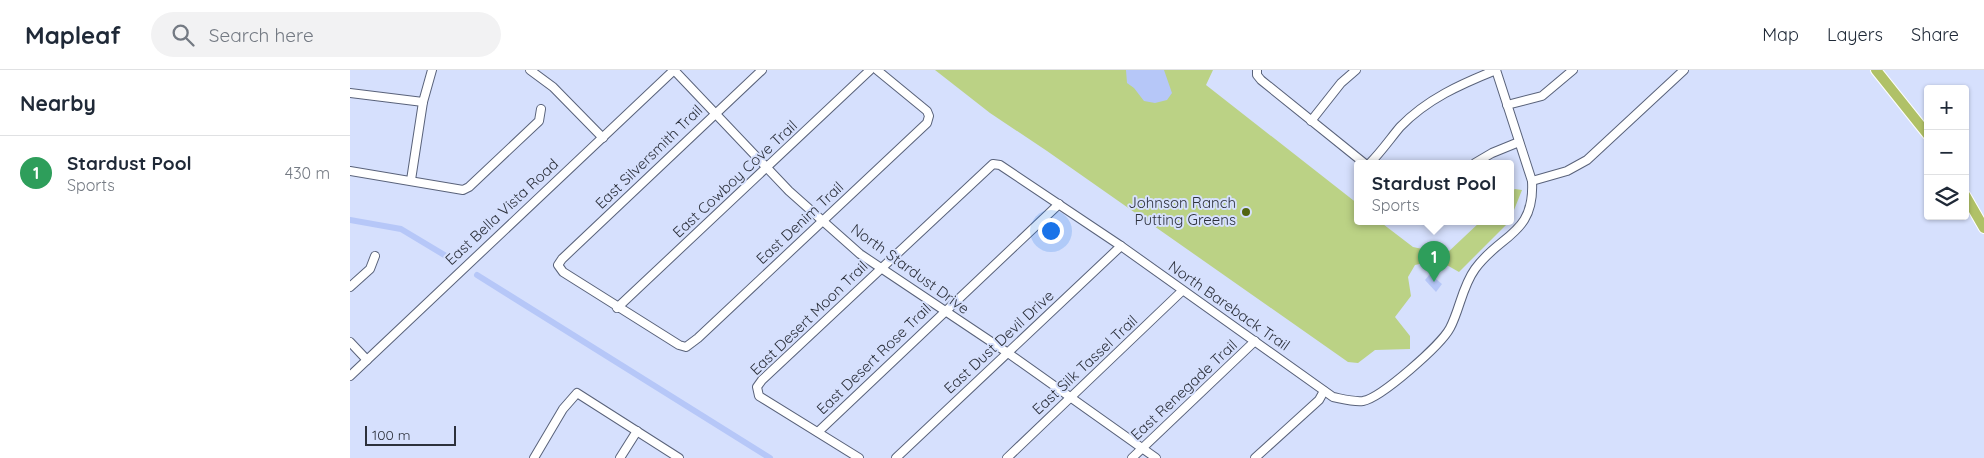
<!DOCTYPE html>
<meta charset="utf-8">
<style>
:root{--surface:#fff;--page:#f2f2f3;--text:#1f2937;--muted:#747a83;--line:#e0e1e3;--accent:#0f766e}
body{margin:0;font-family:Quicksand,sans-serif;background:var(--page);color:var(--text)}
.controls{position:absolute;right:15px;top:15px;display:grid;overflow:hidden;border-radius:5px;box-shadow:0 1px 4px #0004}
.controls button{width:45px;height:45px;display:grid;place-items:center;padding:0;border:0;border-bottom:1px solid var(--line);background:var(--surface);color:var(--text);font:25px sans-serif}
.scale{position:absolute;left:15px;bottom:12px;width:91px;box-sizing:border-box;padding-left:5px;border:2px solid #2d313c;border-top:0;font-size:14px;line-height:18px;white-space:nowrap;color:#2d313c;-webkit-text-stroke:4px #d6e0fd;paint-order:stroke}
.you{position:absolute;left:700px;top:160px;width:18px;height:18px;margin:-12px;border:4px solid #fff;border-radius:50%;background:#1a73e8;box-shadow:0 0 0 8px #1a73e833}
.badge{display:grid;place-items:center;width:32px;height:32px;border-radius:50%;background:var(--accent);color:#fff;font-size:16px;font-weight:700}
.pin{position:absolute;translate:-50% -41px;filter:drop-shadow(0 1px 2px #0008)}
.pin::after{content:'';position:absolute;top:26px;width:18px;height:15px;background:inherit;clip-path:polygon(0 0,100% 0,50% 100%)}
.popup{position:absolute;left:1004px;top:90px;width:160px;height:65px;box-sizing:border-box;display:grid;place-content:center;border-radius:5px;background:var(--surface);filter:drop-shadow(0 1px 4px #0005);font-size:16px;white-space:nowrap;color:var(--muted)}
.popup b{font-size:19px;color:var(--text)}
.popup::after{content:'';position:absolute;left:50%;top:100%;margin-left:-10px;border:10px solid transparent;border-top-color:var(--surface)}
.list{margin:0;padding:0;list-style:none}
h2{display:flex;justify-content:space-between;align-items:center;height:65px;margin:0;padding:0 20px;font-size:21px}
h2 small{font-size:16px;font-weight:400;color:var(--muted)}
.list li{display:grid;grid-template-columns:32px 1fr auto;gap:15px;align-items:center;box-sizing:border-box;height:75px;padding:0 20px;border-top:1px solid var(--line)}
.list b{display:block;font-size:19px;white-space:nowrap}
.list p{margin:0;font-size:16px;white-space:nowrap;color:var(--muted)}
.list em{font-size:16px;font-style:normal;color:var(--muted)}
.icon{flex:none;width:28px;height:28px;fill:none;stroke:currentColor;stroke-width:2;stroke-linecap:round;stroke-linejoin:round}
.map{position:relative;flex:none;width:1634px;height:388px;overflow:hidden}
header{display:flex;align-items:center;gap:30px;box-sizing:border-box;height:70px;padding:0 25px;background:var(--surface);border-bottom:1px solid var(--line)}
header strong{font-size:24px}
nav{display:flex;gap:28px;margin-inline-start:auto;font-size:18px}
.search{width:350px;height:45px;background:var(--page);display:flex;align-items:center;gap:12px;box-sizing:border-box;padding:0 18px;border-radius:28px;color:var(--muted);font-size:19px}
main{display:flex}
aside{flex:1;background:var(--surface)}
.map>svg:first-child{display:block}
</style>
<header>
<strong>Mapleaf</strong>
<div class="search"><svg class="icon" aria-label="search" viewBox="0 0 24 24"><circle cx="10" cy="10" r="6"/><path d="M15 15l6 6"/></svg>Search here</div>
<nav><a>Map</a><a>Layers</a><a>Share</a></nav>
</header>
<main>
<aside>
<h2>Nearby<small></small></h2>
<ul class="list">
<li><span class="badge" style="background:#2e9e5b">1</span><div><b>Stardust Pool</b><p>Sports</p></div><em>430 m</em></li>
</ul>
</aside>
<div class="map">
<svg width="1634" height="388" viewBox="0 0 1634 388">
<rect width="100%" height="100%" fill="#d6e0fd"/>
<!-- green -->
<g fill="#bbd285">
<path d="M585,0H863L856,15L1008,134V151H1029L1063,177L1096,184L1131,151H1160L1109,202L1088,190L1065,195L1058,207L1061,226L1045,247L1060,266V279L1025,280L1008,293L998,292L697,81L640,43Z"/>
<path d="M1165,119L1172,120L1160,150V122Z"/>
</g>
<!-- water -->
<g fill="#b6c7f8">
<path d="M776,0H814L822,23L817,30L805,33L794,31L784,18L777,13Z"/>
<path d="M1085,204L1086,209L1092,214L1086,222L1075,210L1079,205Z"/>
</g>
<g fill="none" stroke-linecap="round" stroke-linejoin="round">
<!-- canal -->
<g stroke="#b6c7f8" stroke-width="6">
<path d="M0,150L51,159L101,189"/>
<path d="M127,205L420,388"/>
</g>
<defs>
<g id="minor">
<path d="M180,0L203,17L253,68"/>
<path d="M412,0L212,189L208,195L213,202L329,275L336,277L348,268L577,53L579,46L577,41L527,0"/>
<path d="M907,0V5L911,10L1014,93"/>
<path d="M0,23L73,32"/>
<path d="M1157,35L1192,26L1223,0"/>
<path d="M961,51L991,13L1006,0"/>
<path d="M1020,93C1031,82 1040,69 1050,57C1077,29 1111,14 1146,0"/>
<path d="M1125,93L1142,83L1169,72"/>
<path d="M0,101L113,120L119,117L189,51L191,39"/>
<path d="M61,110L73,32L82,0"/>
<path d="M1182,111L1217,101L1237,90L1334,0"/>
<path d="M0,217L20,199L25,186"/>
<path d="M267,238L520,0"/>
<path d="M0,272L17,290"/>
<path d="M0,306L324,0L439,121L510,184L658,283L806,388"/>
<path d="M468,362L709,134"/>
<path d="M184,388L213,339L227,323L329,388"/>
<path d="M270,388L287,361"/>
<path d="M509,388L409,326L407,317L412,310L643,94L650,95L771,176L983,327C993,329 1003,332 1013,331C1031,328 1091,275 1100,258C1110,239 1112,217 1125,199C1150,164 1185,165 1182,111L1146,0"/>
<path d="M546,388L771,176"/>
<path d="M657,388L832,221"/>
<path d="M782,388L905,271"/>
<path d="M905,388L969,330L974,321"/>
</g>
<g id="major">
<path d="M1526,0L1578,65"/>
<path d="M1615,125L1634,158"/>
</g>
</defs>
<!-- minor casing -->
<use href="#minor" stroke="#59627a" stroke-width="10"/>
<!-- major casing -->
<use href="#major" stroke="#fff" stroke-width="12"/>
<!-- minor -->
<use href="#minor" stroke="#fff" stroke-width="8"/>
<!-- major -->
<use href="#major" stroke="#b0c167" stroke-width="10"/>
</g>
<!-- markers -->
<circle fill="#526510" stroke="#d6e0fd" stroke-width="2" cx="896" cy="142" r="5"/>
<g text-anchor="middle" stroke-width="4" stroke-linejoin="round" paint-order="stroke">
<!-- street labels -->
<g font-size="15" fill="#2d313c" stroke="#d6e0fd">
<text transform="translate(299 87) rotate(-44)" y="5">East Silversmith Trail</text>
<text transform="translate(385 109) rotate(-43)" y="5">East Cowboy Cove Trail</text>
<text transform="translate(152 142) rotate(-43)" y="5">East Bella Vista Road</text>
<text transform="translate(450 153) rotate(-43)" y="5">East Denim Trail</text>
<text transform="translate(560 199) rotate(36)" y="5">North Stardust Drive</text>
<text transform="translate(879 236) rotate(35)" y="5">North Bareback Trail</text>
<text transform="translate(459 248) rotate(-44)" y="5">East Desert Moon Trail</text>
<text transform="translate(649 272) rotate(-43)" y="5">East Dust Devil Drive</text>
<text transform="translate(524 289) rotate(-44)" y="5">East Desert Rose Trail</text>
<text transform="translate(735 295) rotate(-43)" y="5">East Silk Tassel Trail</text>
<text transform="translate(834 320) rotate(-43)" y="5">East Renegade Trail</text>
</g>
<!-- poi labels -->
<g font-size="15" fill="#2d313c" stroke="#d6e0fd" text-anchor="end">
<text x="886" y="138">Johnson Ranch<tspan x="886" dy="17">Putting Greens</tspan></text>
</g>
</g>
</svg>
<div class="controls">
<button>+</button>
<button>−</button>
<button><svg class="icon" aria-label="layers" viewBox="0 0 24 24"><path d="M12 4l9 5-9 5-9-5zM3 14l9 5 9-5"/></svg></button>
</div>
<div class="scale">100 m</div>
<div class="you"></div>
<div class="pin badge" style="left:1084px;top:212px;background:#2e9e5b">1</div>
<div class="popup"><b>Stardust Pool</b>Sports</div>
</div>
</main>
